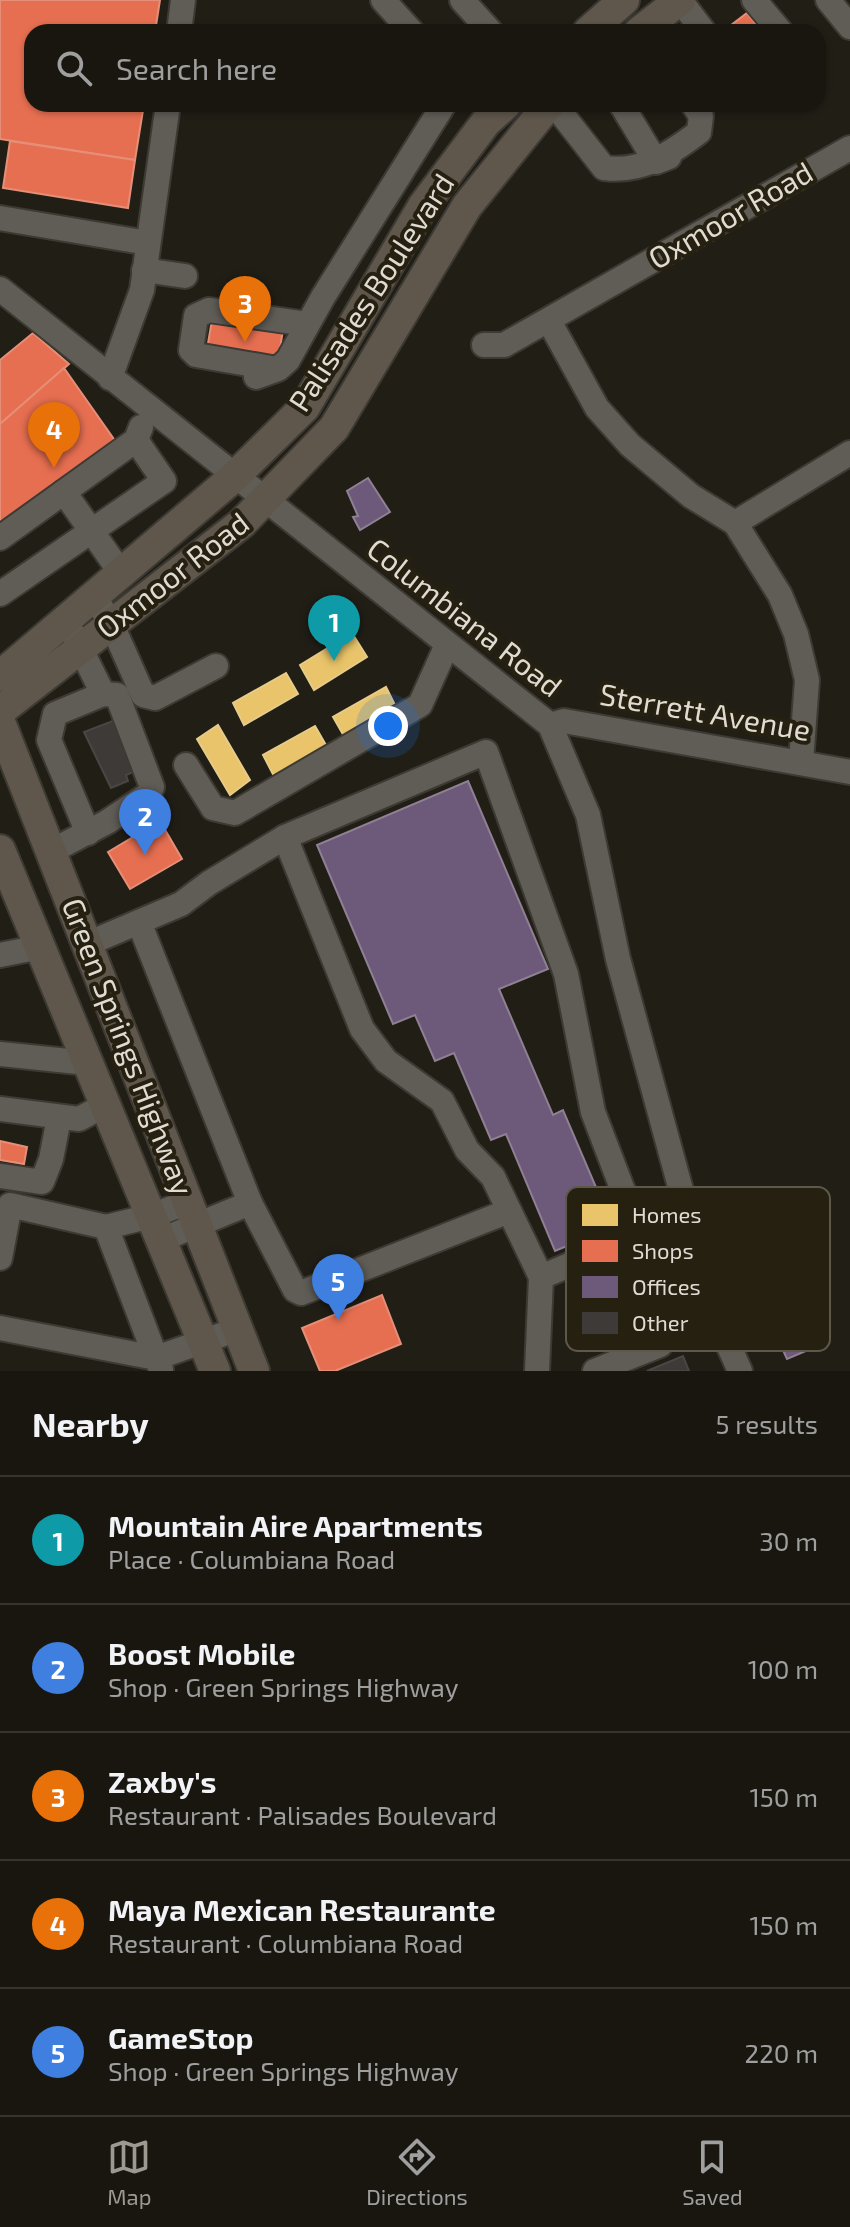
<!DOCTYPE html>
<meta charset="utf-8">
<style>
:root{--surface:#191610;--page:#26231e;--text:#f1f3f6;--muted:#9f9f9f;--line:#373530;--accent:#9c9990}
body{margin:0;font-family:"Exo 2",sans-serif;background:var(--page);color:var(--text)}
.you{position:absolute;left:388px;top:726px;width:28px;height:28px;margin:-20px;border:6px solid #fff;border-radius:50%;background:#1a73e8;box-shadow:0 0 0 12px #1a73e833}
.badge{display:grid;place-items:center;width:52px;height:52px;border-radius:50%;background:var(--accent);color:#fff;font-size:26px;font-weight:700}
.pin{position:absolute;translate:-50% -66px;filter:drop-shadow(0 2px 4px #0008)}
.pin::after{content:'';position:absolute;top:42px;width:28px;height:24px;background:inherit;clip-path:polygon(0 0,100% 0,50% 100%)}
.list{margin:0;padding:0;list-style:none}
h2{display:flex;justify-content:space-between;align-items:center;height:104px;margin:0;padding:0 32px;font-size:34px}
h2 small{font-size:26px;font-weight:400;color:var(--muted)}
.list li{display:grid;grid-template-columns:52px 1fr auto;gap:24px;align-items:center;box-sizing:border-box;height:128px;padding:0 32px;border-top:2px solid var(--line)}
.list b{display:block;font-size:30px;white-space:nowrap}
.list p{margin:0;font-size:26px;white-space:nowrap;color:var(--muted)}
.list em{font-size:26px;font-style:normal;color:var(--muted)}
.icon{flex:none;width:44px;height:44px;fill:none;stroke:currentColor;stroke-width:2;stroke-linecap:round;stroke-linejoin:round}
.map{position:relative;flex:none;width:850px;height:1371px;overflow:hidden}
.search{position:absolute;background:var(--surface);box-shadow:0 2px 6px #0004;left:24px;right:24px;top:24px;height:88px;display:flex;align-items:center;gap:20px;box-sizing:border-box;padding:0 28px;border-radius:24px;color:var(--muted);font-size:30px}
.sheet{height:744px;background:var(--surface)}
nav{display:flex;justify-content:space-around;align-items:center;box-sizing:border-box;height:112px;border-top:2px solid var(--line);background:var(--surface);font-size:22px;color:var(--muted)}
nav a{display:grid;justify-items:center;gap:4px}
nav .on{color:var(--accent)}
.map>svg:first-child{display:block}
</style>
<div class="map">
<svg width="850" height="1371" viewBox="0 0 850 1371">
<rect width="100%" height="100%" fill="#211e16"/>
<!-- homes -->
<g fill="#e9c46a" stroke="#e6cb89" stroke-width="2">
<path d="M352,633L367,657L314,690L300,665Z"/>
<path d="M286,673L298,694L244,725L233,703Z"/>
<path d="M386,687L397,709L345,738L333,717Z"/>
<path d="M218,725L250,780L230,795L197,739Z"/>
<path d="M315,726L327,747L275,778L263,755Z"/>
</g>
<!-- shops -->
<g fill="#e76f51" stroke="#e58f78" stroke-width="2">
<path d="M0,0H160L155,32H32V104H144L135,160L0,139Z"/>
<path d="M747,13L762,32H722Z"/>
<path d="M10,141L135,160L128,208L3,188Z"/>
<path d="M213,314L283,330L278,361L206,355Z"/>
<path d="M33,333L69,364L0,424V360Z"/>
<path d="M64,368L116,442L0,528V424Z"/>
<path d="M160,821L182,859L130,889L108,852Z"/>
<path d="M0,1141L27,1147L24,1164L0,1160Z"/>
<path d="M382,1295L401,1344L335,1371H320L302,1328Z"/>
</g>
<!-- offices -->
<g fill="#6d597a" stroke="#8f8094" stroke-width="2">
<path d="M368,478L390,512L360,530L353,517L358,516L347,491Z"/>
<path d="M468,781L548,969L499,989L553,1115L563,1110L613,1227L555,1251L506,1134L491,1140L454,1053L435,1061L415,1015L393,1024L317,845Z"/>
<path d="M788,1292L813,1348L787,1359L762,1304Z"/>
</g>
<!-- building -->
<g fill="#3d3a37" stroke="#4a4645" stroke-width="2">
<path d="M118,719L138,770L126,775L128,781L111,788L84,732Z"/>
<path d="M683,1356L689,1371H647Z"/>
</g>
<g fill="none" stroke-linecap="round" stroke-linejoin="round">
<defs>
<g id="minor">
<path d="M383,0L412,32"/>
<path d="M462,0L491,32"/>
<path d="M680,0L704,32"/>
<path d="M754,0L781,32"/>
<path d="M828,0L850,27"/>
<path d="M179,32L183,0"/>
<path d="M554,104L604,168C642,173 670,154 699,132L701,116L693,104"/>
<path d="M621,104L656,162L669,157"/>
<path d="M0,218L148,243"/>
<path d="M144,270L185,276"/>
<path d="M0,289L550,725L588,815L618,959L715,1315L740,1371"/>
<path d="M549,321L597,408L630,445L691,496L735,523L780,595L796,634L807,680L801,762"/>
<path d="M484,345H504L850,148"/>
<path d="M277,369L196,355L191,350L196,316L209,310L307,324"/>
<path d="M256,377L278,369L288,360L323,297L444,104"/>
<path d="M110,378L142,290L168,104"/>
<path d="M64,492L121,573"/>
<path d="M735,523L850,453"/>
<path d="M0,538L136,440L141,427"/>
<path d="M0,594L164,481L136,440"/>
<path d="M94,596L112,625L143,695L155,698L216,666"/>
<path d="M74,635L103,694L55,714L49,740L88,833"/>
<path d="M550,725L564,721L850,772"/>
<path d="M186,765L213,808L235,813L420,705L447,645"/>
<path d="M285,837L486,752L566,974L593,1112L640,1235L541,1277"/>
<path d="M50,852L107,822L149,794L152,787L117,695L103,694"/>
<path d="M139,922L250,1203L295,1290L301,1293L509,1211"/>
<path d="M87,944L181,904L209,883L285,837L362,1029L386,1061L442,1101L467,1150L493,1177L541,1277L537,1371"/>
<path d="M0,955L40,947"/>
<path d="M0,1054L88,1063"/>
<path d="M0,1109L79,1119L105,1105"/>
<path d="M0,1176L42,1182L51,1159L59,1118"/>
<path d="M188,1202L151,1216L106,1227L156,1358L238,1329"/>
<path d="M161,1240L250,1203"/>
<path d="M0,1258L10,1205L106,1227"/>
<path d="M0,1328L156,1358L161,1369"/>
<path d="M595,1371L660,1345"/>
</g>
<g id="major">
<path d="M588,32L624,0"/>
<path d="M639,32L680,0"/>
<path d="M0,676L234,477L305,407L423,206L486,122L506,104"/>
<path d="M0,711L242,523L334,428L467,206L549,104"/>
<path d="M0,722L254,1371"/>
<path d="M0,850L215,1371"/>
</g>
</defs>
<!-- minor casing -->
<use href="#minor" stroke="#3d3a34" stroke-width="28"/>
<!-- major casing -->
<use href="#major" stroke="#3d3a34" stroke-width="34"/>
<!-- minor -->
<use href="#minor" stroke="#605d57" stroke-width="24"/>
<!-- major -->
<use href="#major" stroke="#5f574c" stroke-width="30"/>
</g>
<g text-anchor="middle" stroke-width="8" stroke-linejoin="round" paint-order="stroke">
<!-- street labels -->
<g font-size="30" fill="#dfdbd2" stroke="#262011">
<text transform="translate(731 216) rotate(-30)" y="10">Oxmoor Road</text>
<text transform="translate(372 293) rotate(-57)" y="10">Palisades Boulevard</text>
<text transform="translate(173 576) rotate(-38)" y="10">Oxmoor Road</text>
<text transform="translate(464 618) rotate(38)" y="10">Columbiana Road</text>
<text transform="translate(705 713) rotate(10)" y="10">Sterrett Avenue</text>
<text transform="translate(127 1047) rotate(69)" y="10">Green Springs Highway</text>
</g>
</g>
<!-- legend -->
<rect x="566" y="1187" width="264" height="164" rx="12" fill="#262011" stroke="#5e584b" stroke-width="2"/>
<rect x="582" y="1204" width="36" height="22" fill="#e9c46a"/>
<rect x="582" y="1240" width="36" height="22" fill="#e76f51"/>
<rect x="582" y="1276" width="36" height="22" fill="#6d597a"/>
<rect x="582" y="1312" width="36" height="22" fill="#3d3a37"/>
<g font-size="22" fill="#dfdbd2">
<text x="632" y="1223">Homes</text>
<text x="632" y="1259">Shops</text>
<text x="632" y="1295">Offices</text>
<text x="632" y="1331">Other</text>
</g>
</svg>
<div class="you"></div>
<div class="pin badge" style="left:334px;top:661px;background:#0f9aa8">1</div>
<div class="pin badge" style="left:145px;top:855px;background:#3f7fe0">2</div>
<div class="pin badge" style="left:245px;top:342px;background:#e8710a">3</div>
<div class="pin badge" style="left:54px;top:468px;background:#e8710a">4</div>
<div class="pin badge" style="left:338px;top:1320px;background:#3f7fe0">5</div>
<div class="search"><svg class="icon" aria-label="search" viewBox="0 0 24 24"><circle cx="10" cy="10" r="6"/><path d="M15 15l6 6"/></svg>Search here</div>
</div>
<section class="sheet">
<h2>Nearby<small>5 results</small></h2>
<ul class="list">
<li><span class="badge" style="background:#0f9aa8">1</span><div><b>Mountain Aire Apartments</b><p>Place · Columbiana Road</p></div><em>30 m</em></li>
<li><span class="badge" style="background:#3f7fe0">2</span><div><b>Boost Mobile</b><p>Shop · Green Springs Highway</p></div><em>100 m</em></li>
<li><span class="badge" style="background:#e8710a">3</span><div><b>Zaxby's</b><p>Restaurant · Palisades Boulevard</p></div><em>150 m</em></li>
<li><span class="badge" style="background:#e8710a">4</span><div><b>Maya Mexican Restaurante</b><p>Restaurant · Columbiana Road</p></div><em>150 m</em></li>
<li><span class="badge" style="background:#3f7fe0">5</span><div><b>GameStop</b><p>Shop · Green Springs Highway</p></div><em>220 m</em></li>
</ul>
</section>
<nav>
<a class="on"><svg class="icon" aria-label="map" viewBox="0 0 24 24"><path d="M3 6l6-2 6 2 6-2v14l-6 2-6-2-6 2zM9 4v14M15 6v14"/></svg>Map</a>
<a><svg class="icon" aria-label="directions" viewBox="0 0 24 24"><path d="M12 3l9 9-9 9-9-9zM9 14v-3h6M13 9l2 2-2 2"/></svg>Directions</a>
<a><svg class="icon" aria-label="saved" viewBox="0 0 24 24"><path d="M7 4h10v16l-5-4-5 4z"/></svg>Saved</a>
</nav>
